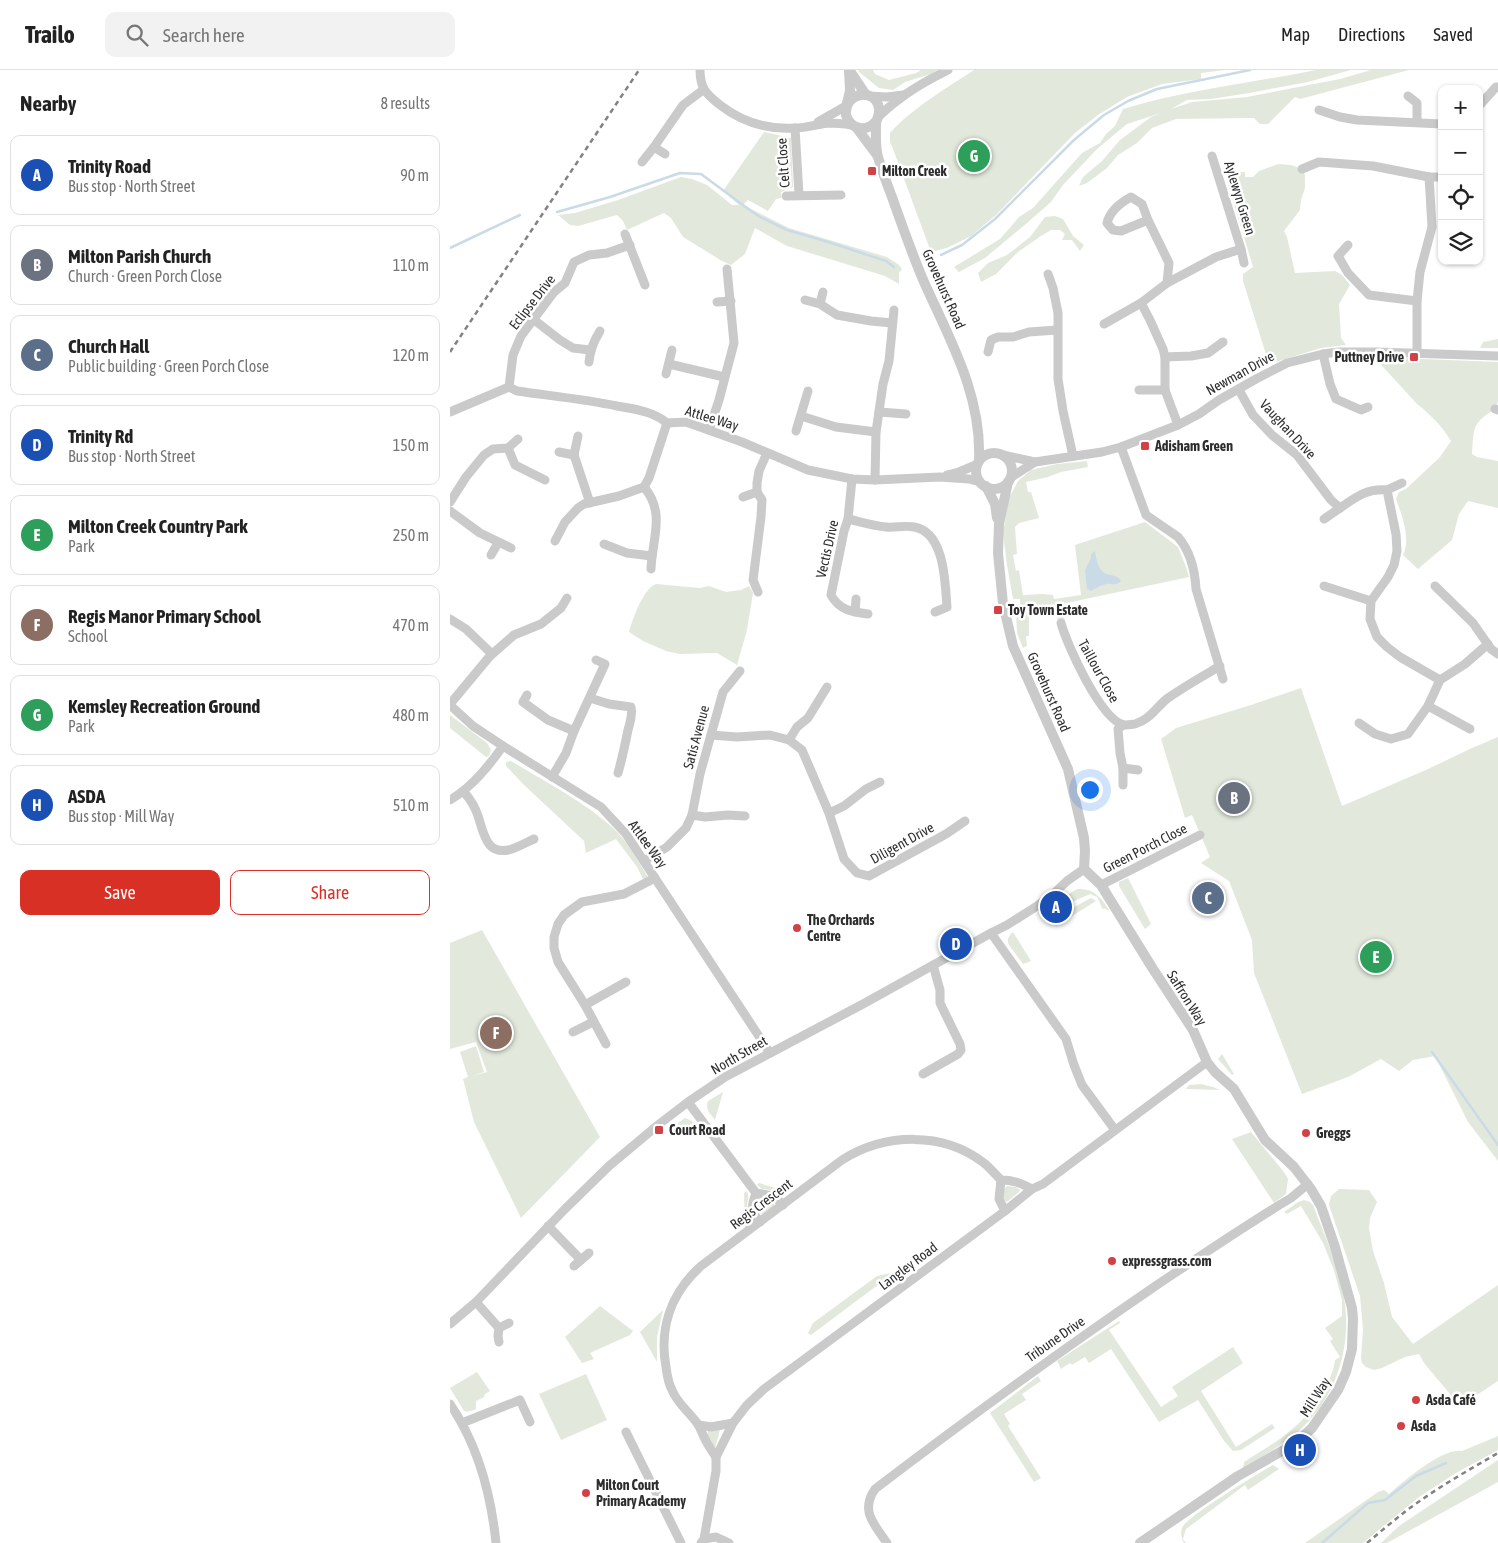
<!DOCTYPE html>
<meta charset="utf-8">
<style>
:root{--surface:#fff;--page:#f2f2f2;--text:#222;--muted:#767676;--line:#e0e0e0;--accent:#d93025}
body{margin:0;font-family:"Asap Condensed",sans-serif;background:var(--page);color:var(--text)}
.controls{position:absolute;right:15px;top:15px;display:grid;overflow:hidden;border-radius:10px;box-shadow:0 1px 4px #0004}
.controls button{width:45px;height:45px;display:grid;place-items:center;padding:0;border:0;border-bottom:1px solid var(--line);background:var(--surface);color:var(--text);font:25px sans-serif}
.you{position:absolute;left:639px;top:719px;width:18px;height:18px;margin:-12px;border:4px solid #fff;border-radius:50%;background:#1a73e8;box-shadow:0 0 0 8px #1a73e833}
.badge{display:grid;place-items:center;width:32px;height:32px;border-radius:50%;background:var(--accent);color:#fff;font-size:16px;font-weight:700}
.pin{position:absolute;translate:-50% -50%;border:2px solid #fff;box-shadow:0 1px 5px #0006}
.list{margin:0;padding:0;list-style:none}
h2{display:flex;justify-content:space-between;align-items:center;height:65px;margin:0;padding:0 20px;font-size:21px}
h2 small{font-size:16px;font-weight:400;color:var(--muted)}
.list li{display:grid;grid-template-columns:32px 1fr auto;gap:15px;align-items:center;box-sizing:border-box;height:80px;margin:0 10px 10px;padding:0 10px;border:1px solid var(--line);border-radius:10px}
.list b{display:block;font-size:19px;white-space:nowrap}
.list p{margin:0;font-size:16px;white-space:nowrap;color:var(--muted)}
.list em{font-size:16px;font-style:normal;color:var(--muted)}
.actions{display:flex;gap:10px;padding:15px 20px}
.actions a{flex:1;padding:11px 0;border:1px solid var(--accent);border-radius:10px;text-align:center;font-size:18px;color:var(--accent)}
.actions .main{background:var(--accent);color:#fff}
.icon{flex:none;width:28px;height:28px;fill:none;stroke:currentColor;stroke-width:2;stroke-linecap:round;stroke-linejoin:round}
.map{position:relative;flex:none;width:1048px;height:1473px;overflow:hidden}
header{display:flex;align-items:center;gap:30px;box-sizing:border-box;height:70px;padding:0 25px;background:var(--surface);border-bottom:1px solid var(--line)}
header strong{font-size:24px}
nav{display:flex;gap:28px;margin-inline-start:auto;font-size:18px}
.search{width:350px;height:45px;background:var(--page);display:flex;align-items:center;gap:12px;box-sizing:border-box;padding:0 18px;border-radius:10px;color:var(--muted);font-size:19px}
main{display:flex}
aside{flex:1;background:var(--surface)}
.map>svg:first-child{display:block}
</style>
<header>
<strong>Trailo</strong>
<div class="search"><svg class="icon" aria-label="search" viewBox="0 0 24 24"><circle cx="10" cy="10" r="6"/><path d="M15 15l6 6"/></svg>Search here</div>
<nav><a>Map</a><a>Directions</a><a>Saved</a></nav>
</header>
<main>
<aside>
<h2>Nearby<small>8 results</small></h2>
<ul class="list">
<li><span class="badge" style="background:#1a4fb4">A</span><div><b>Trinity Road</b><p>Bus stop · North Street</p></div><em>90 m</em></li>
<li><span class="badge" style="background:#6b7280">B</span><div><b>Milton Parish Church</b><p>Church · Green Porch Close</p></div><em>110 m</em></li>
<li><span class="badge" style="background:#5c6f8a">C</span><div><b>Church Hall</b><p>Public building · Green Porch Close</p></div><em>120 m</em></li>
<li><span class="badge" style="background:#1a4fb4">D</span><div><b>Trinity Rd</b><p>Bus stop · North Street</p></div><em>150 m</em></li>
<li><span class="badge" style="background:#2e9e5b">E</span><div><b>Milton Creek Country Park</b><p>Park</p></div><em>250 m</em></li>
<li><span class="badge" style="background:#8d6e63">F</span><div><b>Regis Manor Primary School</b><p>School</p></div><em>470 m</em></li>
<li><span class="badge" style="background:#2e9e5b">G</span><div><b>Kemsley Recreation Ground</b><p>Park</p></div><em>480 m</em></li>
<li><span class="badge" style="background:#1a4fb4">H</span><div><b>ASDA</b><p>Bus stop · Mill Way</p></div><em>510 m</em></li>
</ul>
<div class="actions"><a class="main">Save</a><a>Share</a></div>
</aside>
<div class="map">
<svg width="1048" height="1473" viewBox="0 0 1048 1473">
<rect width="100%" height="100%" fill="#fff"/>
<!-- green -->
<g fill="#e2e9dc">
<path d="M408,0H423L425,4L439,10L466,3L471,0H487L481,4L455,12L443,20L429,18L409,2Z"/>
<path d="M524,0H775L751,3V9L712,14L677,27L648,45L625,63L546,145L521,166L497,178L481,182L443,79L440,72V63C460,40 498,17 524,0Z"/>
<path d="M866,0H901L858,12L799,23L761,29L737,30L721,39L742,32L797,27L890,9L921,0H959L850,29L845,27L818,54H810L804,48L726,49L702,58L687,73L668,85L657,98L637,113L629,116L633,107L652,91L670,70L701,47L711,43L677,54L647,79L613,115L601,132L577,153L535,188L509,202L504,197L550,169L569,147L583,138L590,130L632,83L650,73L656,64L665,56L673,39C736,20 801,13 866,0Z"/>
<path d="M314,62L341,68L343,117L331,122V128L326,129L318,141L298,130L293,135L339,158L437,187L449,195L452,199L449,203V214L435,206L337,176L305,158L295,184L281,195L272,191L233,167L221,148L214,143L177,160L173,151L167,145L128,156L120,155L108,145L125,143L168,130L231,107L242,109L257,115L282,135H289L273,121Z"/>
<path d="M828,94L841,95L852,99L855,105V118L851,130L850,140L834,161L837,167L845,203L885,201L892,205L900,215L889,234L891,268L896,275L871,278L819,294L793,211V204L803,197L778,114C781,103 784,102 795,102V107H803L809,101Z"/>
<path d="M605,146L613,149L623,166L634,175L630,181L622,170H612L615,164L610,160H601L591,166L568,182L546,204L531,212L528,203L538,193L557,185L580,167L595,147Z"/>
<path d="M1048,269V278H1030L1033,272Z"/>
<path d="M924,287L1048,292V331L1046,338C1022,354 1024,356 1022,384L1027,387L1048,391V438L1018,431L1009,444L1002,470L968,499L953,485C961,468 952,446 946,429L949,422L956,419L990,387L1001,371C992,356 980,344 967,334Z"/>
<path d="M637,391L638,397L611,402L598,407L576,412L578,422H581L589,448L569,453L565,457L567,484L563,485L566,501L569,500L573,525L593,524L603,525L604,529L631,525L625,475L695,452L728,477L736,497L739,507L612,534L615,551L608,552L606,541L579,543V566H576L577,576L573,578L567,563L566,541L570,542V529H563L557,495L553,463L559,428L568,411L581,400L607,394Z"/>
<path d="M206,514L250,518L259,516L276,522L291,520L299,516L303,523L297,560L287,595L267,583L230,584L216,581L193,571L179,562C183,548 193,519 206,514Z"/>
<path d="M851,618L892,736L978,699L1022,678L1048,667V1091L1018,1052L985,986L963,990L949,1001L931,989L898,1007L852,1024L804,903L802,870L779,811L751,793L760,787L742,745L735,748L711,669L726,658L801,635Z"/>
<path d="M0,645L37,673L41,680L39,686L36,687L0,658Z"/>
<path d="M61,691C95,712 132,730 162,757C177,770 187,790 198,807L193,809L187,797L166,769L136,783L134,771L73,714L56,696V692Z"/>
<path d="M678,808L701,854L695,859L669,816V812Z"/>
<path d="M628,819C643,818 651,827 659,840H657L654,838L653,840L647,827L640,824L613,836L612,835C617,828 618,822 628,819Z"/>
<path d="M641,828L646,831L606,856L602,849Z"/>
<path d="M32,860L150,1067L71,1148L24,1052L13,1009L18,1007L10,982L26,976L34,1002L22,1006L37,1002L26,972L0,979V873Z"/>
<path d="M563,862L581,891L573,894L559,875C556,870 559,865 563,862Z"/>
<path d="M772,984L784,1004L782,1005L768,989Z"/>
<path d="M751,1014L763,1017L770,1020L736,1019L739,1015Z"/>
<path d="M273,1022L265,1050C260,1044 255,1039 258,1031Z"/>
<path d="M235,1048L242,1051L249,1061L220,1059Z"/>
<path d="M801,1062L834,1102L838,1109L836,1124L824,1133L782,1069Z"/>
<path d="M309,1113L339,1122L332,1126L321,1120L312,1119L307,1115Z"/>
<path d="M557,1116L566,1117L570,1120L569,1122L557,1132C550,1129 552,1120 557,1116Z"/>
<path d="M889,1119L919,1120L927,1132L920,1148L919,1158L923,1181L934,1213L942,1247L963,1274L1048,1215V1311L1010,1336L974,1293L969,1284L955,1287L932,1298L924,1300L916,1297L912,1293L911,1288L913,1259L910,1226L879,1135L881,1126Z"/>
<path d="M297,1121C300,1128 297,1131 297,1138C297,1146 303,1150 296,1158L295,1156L294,1123Z"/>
<path d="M310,1127L324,1130V1136L313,1144L308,1143L306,1134Z"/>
<path d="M854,1130L860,1132L863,1135C873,1162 886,1189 892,1218C904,1268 890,1322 852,1358C834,1374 813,1386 793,1399L794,1392C812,1380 833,1369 848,1354C859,1344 867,1331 874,1319C879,1311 884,1300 885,1290L890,1287L880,1271L883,1269L875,1258L892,1246V1230L884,1200L873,1173L851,1136L837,1144L834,1142L848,1132Z"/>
<path d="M445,1202L361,1265L358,1263L363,1253L427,1206Z"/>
<path d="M150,1236L183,1261L180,1265L140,1283L144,1289L132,1293L115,1267Z"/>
<path d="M213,1240L207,1267V1292L190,1262Z"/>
<path d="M669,1251L670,1253L659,1260L711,1337L728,1326L722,1317L783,1277L793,1293L751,1321L786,1377L822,1354L825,1358L791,1380L783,1381L774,1371L748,1330L709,1352L661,1279L639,1293L635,1287L622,1295L620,1293L611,1299L607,1291Z"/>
<path d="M27,1302L40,1321L35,1324L34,1327L26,1331V1339C22,1341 18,1342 14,1341L0,1318Z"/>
<path d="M136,1304L157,1350L111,1370L89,1324Z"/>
<path d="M588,1306L591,1311L572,1324L576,1330L554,1344L560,1354L558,1356L591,1408L584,1412L540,1343Z"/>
<path d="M270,1360L265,1378C261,1373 256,1367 258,1361Z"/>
<path d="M1048,1366V1380L1006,1403L969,1427L913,1473H855L928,1422L934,1420L939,1424C954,1411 992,1378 1012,1381Z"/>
<path d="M1048,1390V1412L937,1473H931L949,1456Z"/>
<path d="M823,1395L829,1399L798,1420L795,1415L736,1459L733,1469L736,1473H734C732,1469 730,1463 732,1458C737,1446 808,1404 823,1395Z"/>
</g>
<!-- water -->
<path fill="#cadae7" d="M645,481C649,515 665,499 671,511C663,518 662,511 653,515C649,516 645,519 641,521L637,519L635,500L641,488V484Z"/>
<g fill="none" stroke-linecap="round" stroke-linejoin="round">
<!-- stream -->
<g stroke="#cadae7" stroke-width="2.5">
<path d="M107,142L160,127L230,103L251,104L297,138L310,147L337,160L378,172L436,191L444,197"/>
<path d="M0,178L70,145"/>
<path d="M491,185L512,175L545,149L624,70L654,45L678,31L707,19L800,0"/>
<path d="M982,982L1048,1075"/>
<path d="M872,1473L918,1433L935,1430L966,1406L996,1393"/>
</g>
<!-- minor -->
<g stroke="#cacaca" stroke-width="9">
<path d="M250,0C250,18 256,24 270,35C292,52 316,60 345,58C356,58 368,54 379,53C387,53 395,54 402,55"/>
<path d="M419,26L437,27L453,25"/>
<path d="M958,26L967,33V52"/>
<path d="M1029,36L1046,17H1048"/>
<path d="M869,40L890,47L907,50L992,54"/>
<path d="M428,47C450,26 470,14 498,0"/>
<path d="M368,52L396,36"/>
<path d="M345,58L349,125"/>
<path d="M204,77L215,84"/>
<path d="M762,86L791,179"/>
<path d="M192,92L204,77L233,35L253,20"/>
<path d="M852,99L869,92L923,96L979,107H992"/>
<path d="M336,126L391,125"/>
<path d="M698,150L671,161L663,160L657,153C660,141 670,133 681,127L692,134L698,150L719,193L717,213"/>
<path d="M175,164L195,215"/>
<path d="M898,175L888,186L898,203L919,225L967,231"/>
<path d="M598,204L603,218L608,243V309L613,341L623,386"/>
<path d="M355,230L370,234L387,245L421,251L442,253"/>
<path d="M267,232L281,231"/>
<path d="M691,233L700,250L713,279L715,287V320L728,355"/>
<path d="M370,234L373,222"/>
<path d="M83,249L110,270L123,278L140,280"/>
<path d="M654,254L691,233L717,213L766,187L791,179L794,193"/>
<path d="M538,282L541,270L548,267H563L579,262L607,260"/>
<path d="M873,284L880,314L886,329L911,340L918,337"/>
<path d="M967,284V231L970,202L982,157L979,107"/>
<path d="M715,287L741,286L758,283L773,272"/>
<path d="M139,292C140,280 143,272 150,261"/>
<path d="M219,294L274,307"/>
<path d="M216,304L222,280"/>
<path d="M59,317L63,285L71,266L104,222L115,213L124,192L139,185L157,183L180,175"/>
<path d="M689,320H715"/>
<path d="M789,320L803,345L822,365L847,385L881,430L890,438C906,427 917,418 937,420L946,464L947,481L944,495L938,507L921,531L920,549L927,567L937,577L950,587L990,610"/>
<path d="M1045,339L1048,340"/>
<path d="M0,342L59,317L67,321C101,326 134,329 167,336C184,339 203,341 217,353L236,352L292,372L358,400L402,409L425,410L490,407L519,409L530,412"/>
<path d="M429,342L456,344"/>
<path d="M351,346L386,357L426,362"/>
<path d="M259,360L269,330L284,273L277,199"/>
<path d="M346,361L358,321"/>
<path d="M671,377L696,445L728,467C740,481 745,501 746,519L773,609"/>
<path d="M58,378L65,395L95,410"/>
<path d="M109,382L124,385L128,366"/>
<path d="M124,385L140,433"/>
<path d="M553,385L585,392L652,382L671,377L728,355L749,344L769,330L806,309L837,293L873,284L888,282H927L1048,286"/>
<path d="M497,405L509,402L528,394"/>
<path d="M560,408L585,392"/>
<path d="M402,409L398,449L394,461L381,525C389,540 402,542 418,544"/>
<path d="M425,410L426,362L433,314L439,291L444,240"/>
<path d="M194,417C216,443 202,469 201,499"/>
<path d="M937,420L952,413"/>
<path d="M293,427L307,422"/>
<path d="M0,432L16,407L34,385L43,379L58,378L68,369"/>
<path d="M0,441L30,463L61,478"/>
<path d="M398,449C411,452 423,456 436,457C445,458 455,455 464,457C495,462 495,513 497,537L485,542"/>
<path d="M874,449L890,438"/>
<path d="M105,471L115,452L128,438L134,434L169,426L194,417L199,408L217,353"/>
<path d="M154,474L177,483L202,486"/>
<path d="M41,485L48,473"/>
<path d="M874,516L921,531"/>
<path d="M985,516L1023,553L1041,579L1048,584"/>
<path d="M308,522L303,510L311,447L312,430L307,422V413L309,401L317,383"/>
<path d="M405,542L406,529"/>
<path d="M0,549L16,559L42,584"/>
<path d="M611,553C617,575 651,650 674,655C677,655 683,654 685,654C700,650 707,636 718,628C735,616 753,606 770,596"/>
<path d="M990,610L1015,594L1038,574"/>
<path d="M77,625L73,632L98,650L124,661"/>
<path d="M140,628L159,634L181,637C183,645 180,652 178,660C175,675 172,689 168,703"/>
<path d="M0,634L40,586L64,565L91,554L111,538L117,528"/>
<path d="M0,635L23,656L53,676L151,737L176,764L320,983"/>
<path d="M978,636L1020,659"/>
<path d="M909,653L925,664L941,669L958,664L978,636L990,610"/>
<path d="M261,665L287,667L320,665L339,670L352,680L379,743L394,789L407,803L419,806L496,764L515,751"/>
<path d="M339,670L347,657L358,648L377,617"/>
<path d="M673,698L688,700"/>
<path d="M102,707L116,683L124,661L155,594L146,590"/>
<path d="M673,715V698L670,683L668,659L673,655"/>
<path d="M14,722C20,729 25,736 28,746C34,763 36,787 62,779C70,776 77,772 84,769"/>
<path d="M0,730C22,717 38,697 53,676"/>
<path d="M379,743L394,736L416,719L430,712"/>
<path d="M242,745L255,747L278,745L295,746"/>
<path d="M194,791L217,777L236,758L242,745L250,704L273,622L290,601"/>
<path d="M651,815L750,765"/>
<path d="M541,863L616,969L624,995L632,1015L665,1060"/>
<path d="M135,935L176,912"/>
<path d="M123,962L143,952"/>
<path d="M156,974L135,935L108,892L104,878V867L108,854L114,845L132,832L174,824L205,808"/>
<path d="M473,1004L508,984L511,980L510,974L490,933V920L483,895"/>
<path d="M238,1032L306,1123L324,1126L333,1135"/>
<path d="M551,1110L549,1129L555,1141"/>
<path d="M306,1123C301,1137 300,1140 310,1152"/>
<path d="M98,1156L131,1190"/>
<path d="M124,1196L139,1183"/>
<path d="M26,1232L49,1258L59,1253"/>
<path d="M0,1254L26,1232L114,1140L159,1096L208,1055L238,1032L275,1007L413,934L541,863L557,855L587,836L600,827L617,811L634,799"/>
<path d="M49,1258L48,1266L49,1272"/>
<path d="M0,1334C28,1375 41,1424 46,1473"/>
<path d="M12,1353L70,1330L80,1352"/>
<path d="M249,1355L261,1357L283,1353"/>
<path d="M176,1362L231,1473"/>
<path d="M266,1387C262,1381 257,1374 254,1367C252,1363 250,1357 247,1353C239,1342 227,1333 222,1320C218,1313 217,1304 216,1297C209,1258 221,1223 251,1196L392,1090C435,1063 493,1061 534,1093C540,1098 545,1104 551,1110C563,1110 571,1113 582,1119"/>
<path d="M254,1469L266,1467L279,1473"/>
<path d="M251,1473L254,1469L266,1401V1387L283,1353L297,1335L314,1319L555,1141L582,1119L593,1114L757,992"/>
<path d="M437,1473C424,1454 410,1441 425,1419C517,1349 609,1282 704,1217C749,1187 794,1156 841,1128L858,1114"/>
</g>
<!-- tertiary -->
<g stroke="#cacaca" stroke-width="10">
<path d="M400,1L416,25"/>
<path d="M397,33L400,21L399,0"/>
<path d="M427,50C417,63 401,60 396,45C394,22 425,17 429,38C430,44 427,48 426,53C426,64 425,77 428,87C432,101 437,114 442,127C452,155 462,184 474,212C500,270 532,325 529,391"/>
<path d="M406,57L427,85"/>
<circle cx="544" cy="401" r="18"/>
<path d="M558,412L549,454L548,483L553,534L563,576L618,699L634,768L635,781L634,799L651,815L703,899L743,960L757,992L765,1002L784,1019L815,1070L844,1097L861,1119L871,1136L885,1177L902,1238L903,1249L902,1279L896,1302L888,1320L862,1358L846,1373L788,1406L690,1473"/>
<path d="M536,416L545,434L547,448"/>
</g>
<!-- rail -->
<g stroke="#828282" stroke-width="2.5" stroke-dasharray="5 4" stroke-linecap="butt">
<path d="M0,282L189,0"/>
<path d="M917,1473C930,1462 943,1451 956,1441C985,1419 1017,1401 1048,1383"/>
</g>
</g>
<!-- markers -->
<g fill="#d14246" stroke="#fff" stroke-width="2">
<rect x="417" y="96" width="10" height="10" rx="2.5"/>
<rect x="959" y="282" width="10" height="10" rx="2.5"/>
<rect x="690" y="371" width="10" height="10" rx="2.5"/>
<rect x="543" y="535" width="10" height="10" rx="2.5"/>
<circle cx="347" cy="858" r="5"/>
<rect x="204" y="1055" width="10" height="10" rx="2.5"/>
<circle cx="856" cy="1063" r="5"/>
<circle cx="662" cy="1191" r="5"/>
<circle cx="966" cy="1330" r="5"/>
<circle cx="951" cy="1356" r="5"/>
<circle cx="136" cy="1423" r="5"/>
</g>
<g text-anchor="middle" stroke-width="5" stroke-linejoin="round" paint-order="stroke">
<!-- street labels -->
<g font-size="14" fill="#2d2d2d" stroke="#fff">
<text transform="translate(333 93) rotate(-94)" y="5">Celt Close</text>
<text transform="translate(790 128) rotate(73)" y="5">Aylewyn Green</text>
<text transform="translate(494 219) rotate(66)" y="5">Grovehurst Road</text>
<text transform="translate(82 232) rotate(-52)" y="5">Eclipse Drive</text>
<text transform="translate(790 303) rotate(-29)" y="5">Newman Drive</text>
<text transform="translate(262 348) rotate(17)" y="5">Attlee Way</text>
<text transform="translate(838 359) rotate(47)" y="5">Vaughan Drive</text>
<text transform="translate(377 479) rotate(-77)" y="5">Vectis Drive</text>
<text transform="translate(649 601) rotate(61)" y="5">Taillour Close</text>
<text transform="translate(599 622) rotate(66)" y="5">Grovehurst Road</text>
<text transform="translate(246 667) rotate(-75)" y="5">Satis Avenue</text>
<text transform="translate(452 773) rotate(-29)" y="5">Diligent Drive</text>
<text transform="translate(198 774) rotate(54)" y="5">Attlee Way</text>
<text transform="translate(695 778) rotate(-27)" y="5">Green Porch Close</text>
<text transform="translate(737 928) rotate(58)" y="5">Saffron Way</text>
<text transform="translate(289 985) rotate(-30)" y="5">North Street</text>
<text transform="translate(311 1134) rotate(-37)" y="5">Regis Crescent</text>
<text transform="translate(458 1196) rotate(-37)" y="5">Langley Road</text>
<text transform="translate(605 1269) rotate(-35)" y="5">Tribune Drive</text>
<text transform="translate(865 1327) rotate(-57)" y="5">Mill Way</text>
</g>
<!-- poi labels -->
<g font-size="14" font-weight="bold" fill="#2d2d2d" stroke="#fff" text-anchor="start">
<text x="432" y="106">Milton Creek</text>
<text x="954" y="292" text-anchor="end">Puttney Drive</text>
<text x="705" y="381">Adisham Green</text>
<text x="558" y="545">Toy Town Estate</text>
<text x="357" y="855">The Orchards<tspan x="357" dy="16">Centre</tspan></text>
<text x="219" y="1065">Court Road</text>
<text x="866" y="1068">Greggs</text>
<text x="672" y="1196">expressgrass.com</text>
<text x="976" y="1335">Asda Café</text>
<text x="961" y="1361">Asda</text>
<text x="146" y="1420">Milton Court<tspan x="146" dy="16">Primary Academy</tspan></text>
</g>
</g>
</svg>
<div class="controls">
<button>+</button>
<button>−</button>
<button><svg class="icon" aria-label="locate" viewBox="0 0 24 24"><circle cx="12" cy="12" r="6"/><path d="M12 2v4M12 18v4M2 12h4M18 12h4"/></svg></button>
<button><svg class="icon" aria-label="layers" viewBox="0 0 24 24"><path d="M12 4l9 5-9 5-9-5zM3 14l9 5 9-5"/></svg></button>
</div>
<div class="you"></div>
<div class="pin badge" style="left:606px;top:837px;background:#1a4fb4">A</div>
<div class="pin badge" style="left:784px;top:728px;background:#6b7280">B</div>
<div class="pin badge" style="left:758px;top:828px;background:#5c6f8a">C</div>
<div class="pin badge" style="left:506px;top:874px;background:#1a4fb4">D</div>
<div class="pin badge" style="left:926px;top:887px;background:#2e9e5b">E</div>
<div class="pin badge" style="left:46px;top:963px;background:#8d6e63">F</div>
<div class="pin badge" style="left:524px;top:86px;background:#2e9e5b">G</div>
<div class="pin badge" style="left:850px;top:1380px;background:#1a4fb4">H</div>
</div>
</main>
